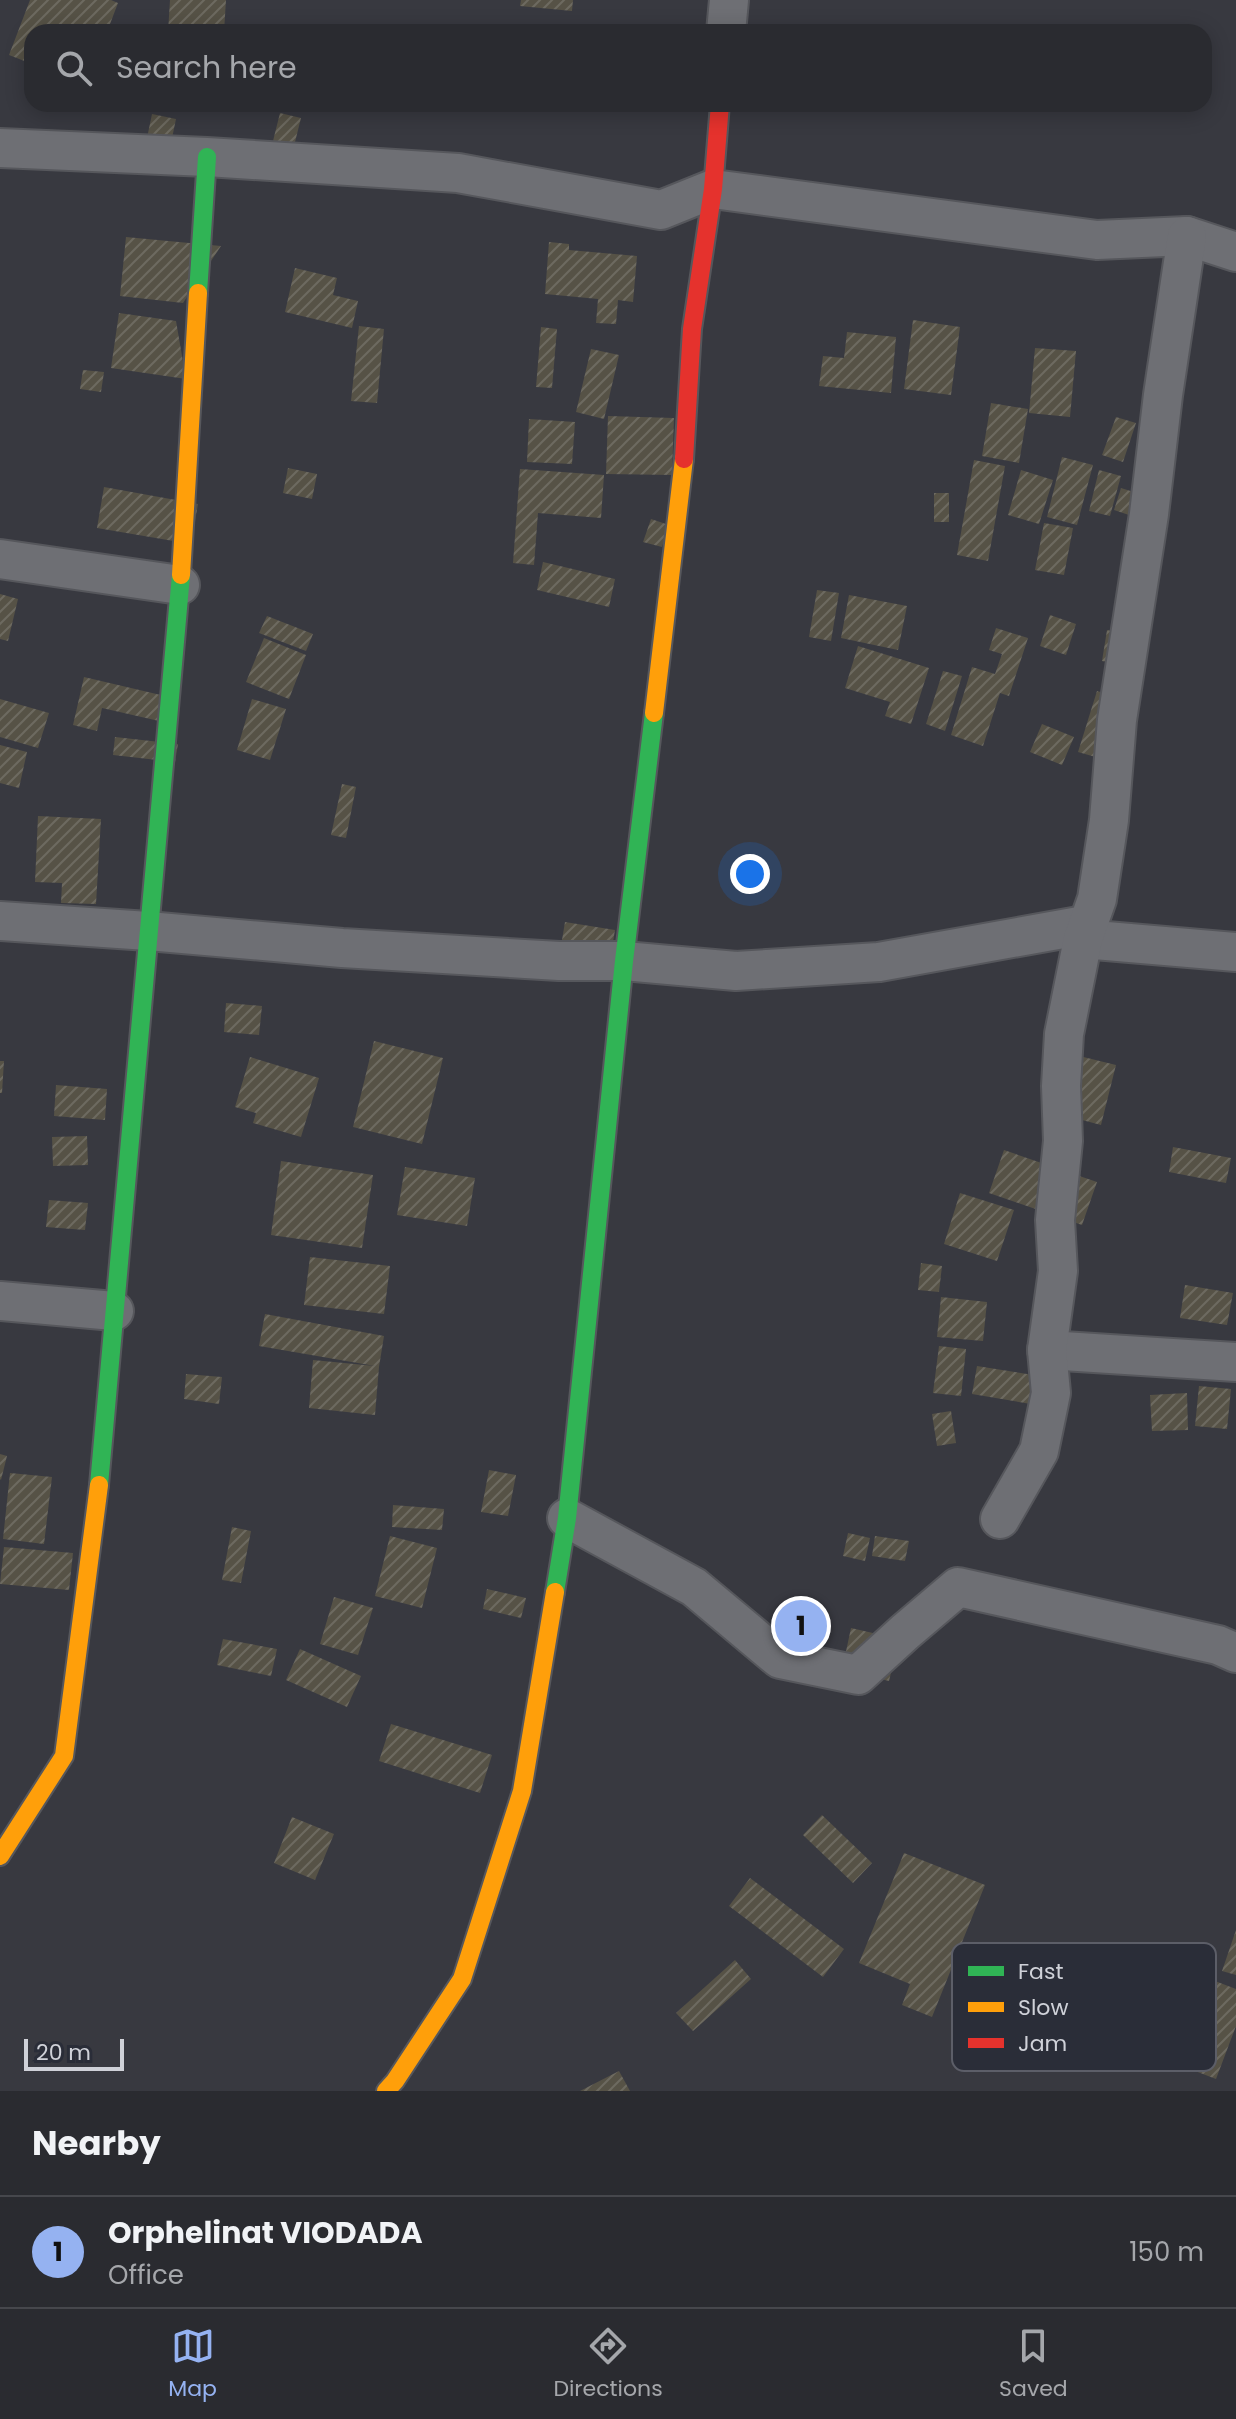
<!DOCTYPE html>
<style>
:root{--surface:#2a2b30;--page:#323338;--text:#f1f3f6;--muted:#a5a7ab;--line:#46474c;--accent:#95b2f1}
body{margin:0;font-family:Poppins,sans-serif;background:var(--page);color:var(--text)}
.scale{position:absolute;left:24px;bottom:20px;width:100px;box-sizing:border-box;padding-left:8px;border:4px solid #cfd1d8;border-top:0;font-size:22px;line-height:28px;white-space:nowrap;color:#cfd1d8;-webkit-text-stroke:6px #2a2d38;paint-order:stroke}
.you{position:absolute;left:750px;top:874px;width:28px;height:28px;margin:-20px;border:6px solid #fff;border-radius:50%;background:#1a73e8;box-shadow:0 0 0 12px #1a73e833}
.badge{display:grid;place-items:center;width:52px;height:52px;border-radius:50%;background:var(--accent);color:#111;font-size:26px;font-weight:700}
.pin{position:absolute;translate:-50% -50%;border:4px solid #fff;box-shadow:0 2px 8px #0006}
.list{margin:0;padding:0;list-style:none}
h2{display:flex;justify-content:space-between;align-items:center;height:104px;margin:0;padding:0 32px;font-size:34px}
h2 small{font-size:26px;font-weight:400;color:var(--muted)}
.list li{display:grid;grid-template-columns:52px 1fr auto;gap:24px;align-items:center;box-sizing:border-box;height:112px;padding:0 32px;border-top:2px solid var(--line)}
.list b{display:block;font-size:30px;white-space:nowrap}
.list p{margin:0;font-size:26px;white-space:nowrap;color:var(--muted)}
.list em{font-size:26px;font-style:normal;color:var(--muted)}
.icon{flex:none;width:44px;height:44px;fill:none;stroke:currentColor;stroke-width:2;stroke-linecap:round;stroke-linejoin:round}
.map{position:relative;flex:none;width:1236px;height:2091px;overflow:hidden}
.search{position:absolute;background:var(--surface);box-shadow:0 4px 20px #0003;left:24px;right:24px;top:24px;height:88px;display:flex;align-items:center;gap:20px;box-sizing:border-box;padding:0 28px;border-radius:24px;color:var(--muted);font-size:30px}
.sheet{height:216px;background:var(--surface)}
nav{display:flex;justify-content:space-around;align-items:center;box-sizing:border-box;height:112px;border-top:2px solid var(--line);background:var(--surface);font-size:22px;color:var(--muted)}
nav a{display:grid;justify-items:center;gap:4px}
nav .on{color:var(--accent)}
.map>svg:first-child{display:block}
</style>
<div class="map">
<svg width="1236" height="2091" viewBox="0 0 1236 2091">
<defs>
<pattern id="building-hatch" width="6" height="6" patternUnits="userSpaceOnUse" patternTransform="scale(2)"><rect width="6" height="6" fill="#565246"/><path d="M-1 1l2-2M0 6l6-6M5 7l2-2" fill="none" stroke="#6d6a60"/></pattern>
</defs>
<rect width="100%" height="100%" fill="#383940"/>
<!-- building -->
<g fill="url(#building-hatch)">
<path d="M30,0H111L118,3L107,32H32V64L9,55Z"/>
<path d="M170,0H226L224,32H168Z"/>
<path d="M521,0H573L572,11L520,6Z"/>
<path d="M280,113L301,118L290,162L269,157Z"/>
<path d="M152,114L176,119L171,143L147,138Z"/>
<path d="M126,237L221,246L183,303L120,296Z"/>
<path d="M549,242L569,244V250L637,256L633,302L618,300L616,324L596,323L598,299L545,294Z"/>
<path d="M295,268L337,278L333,295L358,301L352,328L285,312Z"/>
<path d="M119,313L176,321L186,379L111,368Z"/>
<path d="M913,320L960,327L951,395L904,389Z"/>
<path d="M359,326L384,329L377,403L351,401Z"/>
<path d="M541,327L557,329L552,388L536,387Z"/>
<path d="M847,332L896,337L891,393L819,386L823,356L844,358Z"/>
<path d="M1035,348L1076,351L1070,417L1029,413Z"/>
<path d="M591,349L619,355L604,419L576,412Z"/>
<path d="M83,370L104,372L101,392L80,389Z"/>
<path d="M991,403L1028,409L1019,463L982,456Z"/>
<path d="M608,416L674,418L672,475L606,474Z"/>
<path d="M1116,417L1136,423L1123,462L1102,455Z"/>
<path d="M529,419L575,422L572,464L527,462Z"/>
<path d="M1062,457L1093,465L1077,525L1047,517Z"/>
<path d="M974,460L1005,466L988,561L957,555Z"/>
<path d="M288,468L317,474L312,499L283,493Z"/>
<path d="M520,469L604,475L601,518L538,513L534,565L513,563Z"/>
<path d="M1021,470L1053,480L1039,524L1008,515Z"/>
<path d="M1099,470L1121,476L1110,516L1089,511Z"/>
<path d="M104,487L198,504L191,544L97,528Z"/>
<path d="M1121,488L1169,503L1162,526L1114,510Z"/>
<rect x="934" y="493" width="15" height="29"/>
<path d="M651,519L669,525L662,547L643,542Z"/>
<path d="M1044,523L1073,528L1064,575L1035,570Z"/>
<path d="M543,562L615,579L609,607L537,590Z"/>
<path d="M817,590L839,593L831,641L809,637Z"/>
<path d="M0,594L18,599L8,641L0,639Z"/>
<path d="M849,595L907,606L898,650L841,638Z"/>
<path d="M1050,615L1076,624L1066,655L1040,646Z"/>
<path d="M267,616L313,634L306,651L259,633Z"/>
<path d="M996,628L1028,638L1009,696L1000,693L983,746L951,735L972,667L995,674L1002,654L989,650Z"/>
<path d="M1107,630L1129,634L1123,665L1102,661Z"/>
<path d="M264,638L306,655L289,699L246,682Z"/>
<path d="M858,646L929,668L911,724L885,716L890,702L845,688Z"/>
<path d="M943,671L962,676L945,731L926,724Z"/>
<path d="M84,677L165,696L159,721L102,708L97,731L73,725Z"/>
<path d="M1097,691L1124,699L1106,760L1078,752Z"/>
<path d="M0,699L49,713L38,748L0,737Z"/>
<path d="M252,699L286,709L270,760L237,750Z"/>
<path d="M1042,724L1074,737L1062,765L1030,752Z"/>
<path d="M115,737L178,744L175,762L113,755Z"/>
<path d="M0,745L27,752L19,788L0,783Z"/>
<path d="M342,784L356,787L346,838L331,835Z"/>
<path d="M38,816L101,819L96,904L61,903L62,883L35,882Z"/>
<path d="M565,922L615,930L611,954L561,946Z"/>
<path d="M226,1003L262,1006L259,1035L224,1032Z"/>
<path d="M374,1041L443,1058L422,1144L353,1127Z"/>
<path d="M1059,1051L1116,1065L1101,1125L1044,1110Z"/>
<path d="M250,1057L319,1078L301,1137L253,1123L256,1113L235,1107Z"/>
<path d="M0,1061H4L2,1093H0Z"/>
<path d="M56,1085L107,1089L105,1120L54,1116Z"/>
<path d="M87,1136L88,1165L53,1166L52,1137Z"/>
<path d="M1173,1147L1231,1158L1226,1183L1169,1172Z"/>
<path d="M1004,1150L1097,1182L1082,1225L989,1193Z"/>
<path d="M281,1161L373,1175L362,1248L271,1235Z"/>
<path d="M405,1167L475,1178L467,1226L397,1215Z"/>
<path d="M960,1193L1014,1210L997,1261L944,1244Z"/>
<path d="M49,1200L88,1203L85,1230L46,1227Z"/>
<path d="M310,1257L390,1266L384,1314L304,1305Z"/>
<path d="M921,1263L942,1266L939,1292L918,1290Z"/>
<path d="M1185,1285L1233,1293L1227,1325L1180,1318Z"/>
<path d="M941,1297L987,1302L983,1341L937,1337Z"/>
<path d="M265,1314L384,1336L379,1367L375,1415L309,1408L313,1360L375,1366L259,1346Z"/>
<path d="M939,1346L966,1349L961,1396L933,1393Z"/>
<path d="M977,1366L1071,1381L1066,1410L972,1394Z"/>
<path d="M186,1374L222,1377L219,1404L184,1399Z"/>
<path d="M1199,1386L1231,1389L1227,1429L1195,1426Z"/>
<path d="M1187,1393L1188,1430L1152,1431L1150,1395Z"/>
<path d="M951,1411L956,1443L937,1446L932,1414Z"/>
<path d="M0,1454L7,1456L1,1480L0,1479Z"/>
<path d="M489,1470L516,1475L508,1516L481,1512Z"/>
<path d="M10,1473L52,1477L44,1544L3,1539Z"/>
<path d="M393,1505L444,1509L442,1530L392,1527Z"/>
<path d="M232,1527L251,1531L241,1583L222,1580Z"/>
<path d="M848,1533L870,1538L865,1561L843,1556Z"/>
<path d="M390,1536L437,1548L422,1608L375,1596Z"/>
<path d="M875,1536L909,1541L905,1561L872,1556Z"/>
<path d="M4,1547L73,1553L69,1590L0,1584Z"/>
<path d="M487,1589L526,1598L521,1618L483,1609Z"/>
<path d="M334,1597L373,1608L358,1655L320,1644Z"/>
<path d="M851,1628L899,1639L889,1681L842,1670Z"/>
<path d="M223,1639L277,1649L271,1676L217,1665Z"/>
<path d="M300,1649L361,1676L347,1707L286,1680Z"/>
<path d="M391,1724L492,1755L480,1793L379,1761Z"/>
<path d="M822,1815L872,1863L853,1883L803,1835Z"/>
<path d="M292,1817L334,1834L315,1880L274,1863Z"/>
<path d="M904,1853L985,1885L932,2017L902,2005L910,1984L859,1963Z"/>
<path d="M750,1878L844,1949L823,1977L729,1906Z"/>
<path d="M1236,1930V1975L1222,1971Z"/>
<path d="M735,1960L751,1979L693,2031L676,2013Z"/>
<path d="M1215,1981L1236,1989V2026L1216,2079L1182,2066Z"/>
<path d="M619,2071L630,2091H580Z"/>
</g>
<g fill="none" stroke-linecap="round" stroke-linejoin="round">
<defs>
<g id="street">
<path d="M726,32L729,0"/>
<path d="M0,148L207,157L458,173L661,210L713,189L1097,240L1187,236L1236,252"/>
<path d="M0,559L180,585"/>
<path d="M0,921L148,931L342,948L559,961H624L736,971L879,962L1085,925L1083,939L1236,952"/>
<path d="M0,1301L114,1311"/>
<path d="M1047,1350L1236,1362"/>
<path d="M567,1518L694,1587L780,1659L858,1675L905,1632L958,1587L1218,1645L1236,1653"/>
<path d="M1000,1519L1039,1451L1051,1393L1047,1350L1058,1271L1055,1220L1063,1141L1061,1086L1064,1034L1083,939L1097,899L1109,820L1117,720L1149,514L1163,395L1187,236"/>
</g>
<g id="fast">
<path d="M198,293L207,157"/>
<path d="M99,1485L181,575"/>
<path d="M555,1592L567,1518L624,961L654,713"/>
</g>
<g id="slow">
<path d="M181,575L198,293"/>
<path d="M654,713L684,459"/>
<path d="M0,1856L64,1756L99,1485"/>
<path d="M386,2091L395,2081L462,1979L522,1791L555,1592"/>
</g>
<path id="jam" d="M684,459L692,329L713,189L720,104"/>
</defs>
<!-- street casing -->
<use href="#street" stroke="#56575c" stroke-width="42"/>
<!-- fast casing -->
<use href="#fast" stroke="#56575c" stroke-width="22"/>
<!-- slow casing -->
<use href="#slow" stroke="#56575c" stroke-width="22"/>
<!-- jam casing -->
<use href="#jam" stroke="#56575c" stroke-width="22"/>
<!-- street -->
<use href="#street" stroke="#6e6f74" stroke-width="38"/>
<!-- fast -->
<use href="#fast" stroke="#30b455" stroke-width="18"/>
<!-- slow -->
<use href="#slow" stroke="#ff9f0a" stroke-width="18"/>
<!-- jam -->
<use href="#jam" stroke="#e5322d" stroke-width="18"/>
</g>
<!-- legend -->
<rect x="952" y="1943" width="264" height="128" rx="12" fill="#2a2d38" stroke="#5c5e68" stroke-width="2"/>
<rect x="968" y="1966" width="36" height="10" fill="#30b455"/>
<rect x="968" y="2002" width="36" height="10" fill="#ff9f0a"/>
<rect x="968" y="2038" width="36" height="10" fill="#e5322d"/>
<g font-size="22" fill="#cfd1d8">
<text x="1018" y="1979">Fast</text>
<text x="1018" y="2015">Slow</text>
<text x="1018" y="2051">Jam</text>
</g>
</svg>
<div class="scale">20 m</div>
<div class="you"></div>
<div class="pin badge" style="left:801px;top:1626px">1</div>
<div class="search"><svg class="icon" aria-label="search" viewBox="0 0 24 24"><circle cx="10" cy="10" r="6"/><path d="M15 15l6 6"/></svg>Search here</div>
</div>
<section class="sheet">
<h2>Nearby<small></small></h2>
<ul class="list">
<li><span class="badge">1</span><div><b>Orphelinat VIODADA</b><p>Office</p></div><em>150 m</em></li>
</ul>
</section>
<nav>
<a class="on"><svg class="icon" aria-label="map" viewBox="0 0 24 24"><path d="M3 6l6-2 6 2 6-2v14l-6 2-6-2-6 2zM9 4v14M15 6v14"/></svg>Map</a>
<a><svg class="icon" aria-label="directions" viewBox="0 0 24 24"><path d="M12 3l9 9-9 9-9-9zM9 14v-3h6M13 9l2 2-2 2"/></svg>Directions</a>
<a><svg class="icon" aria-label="saved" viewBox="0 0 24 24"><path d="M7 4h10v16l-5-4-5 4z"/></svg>Saved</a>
</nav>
